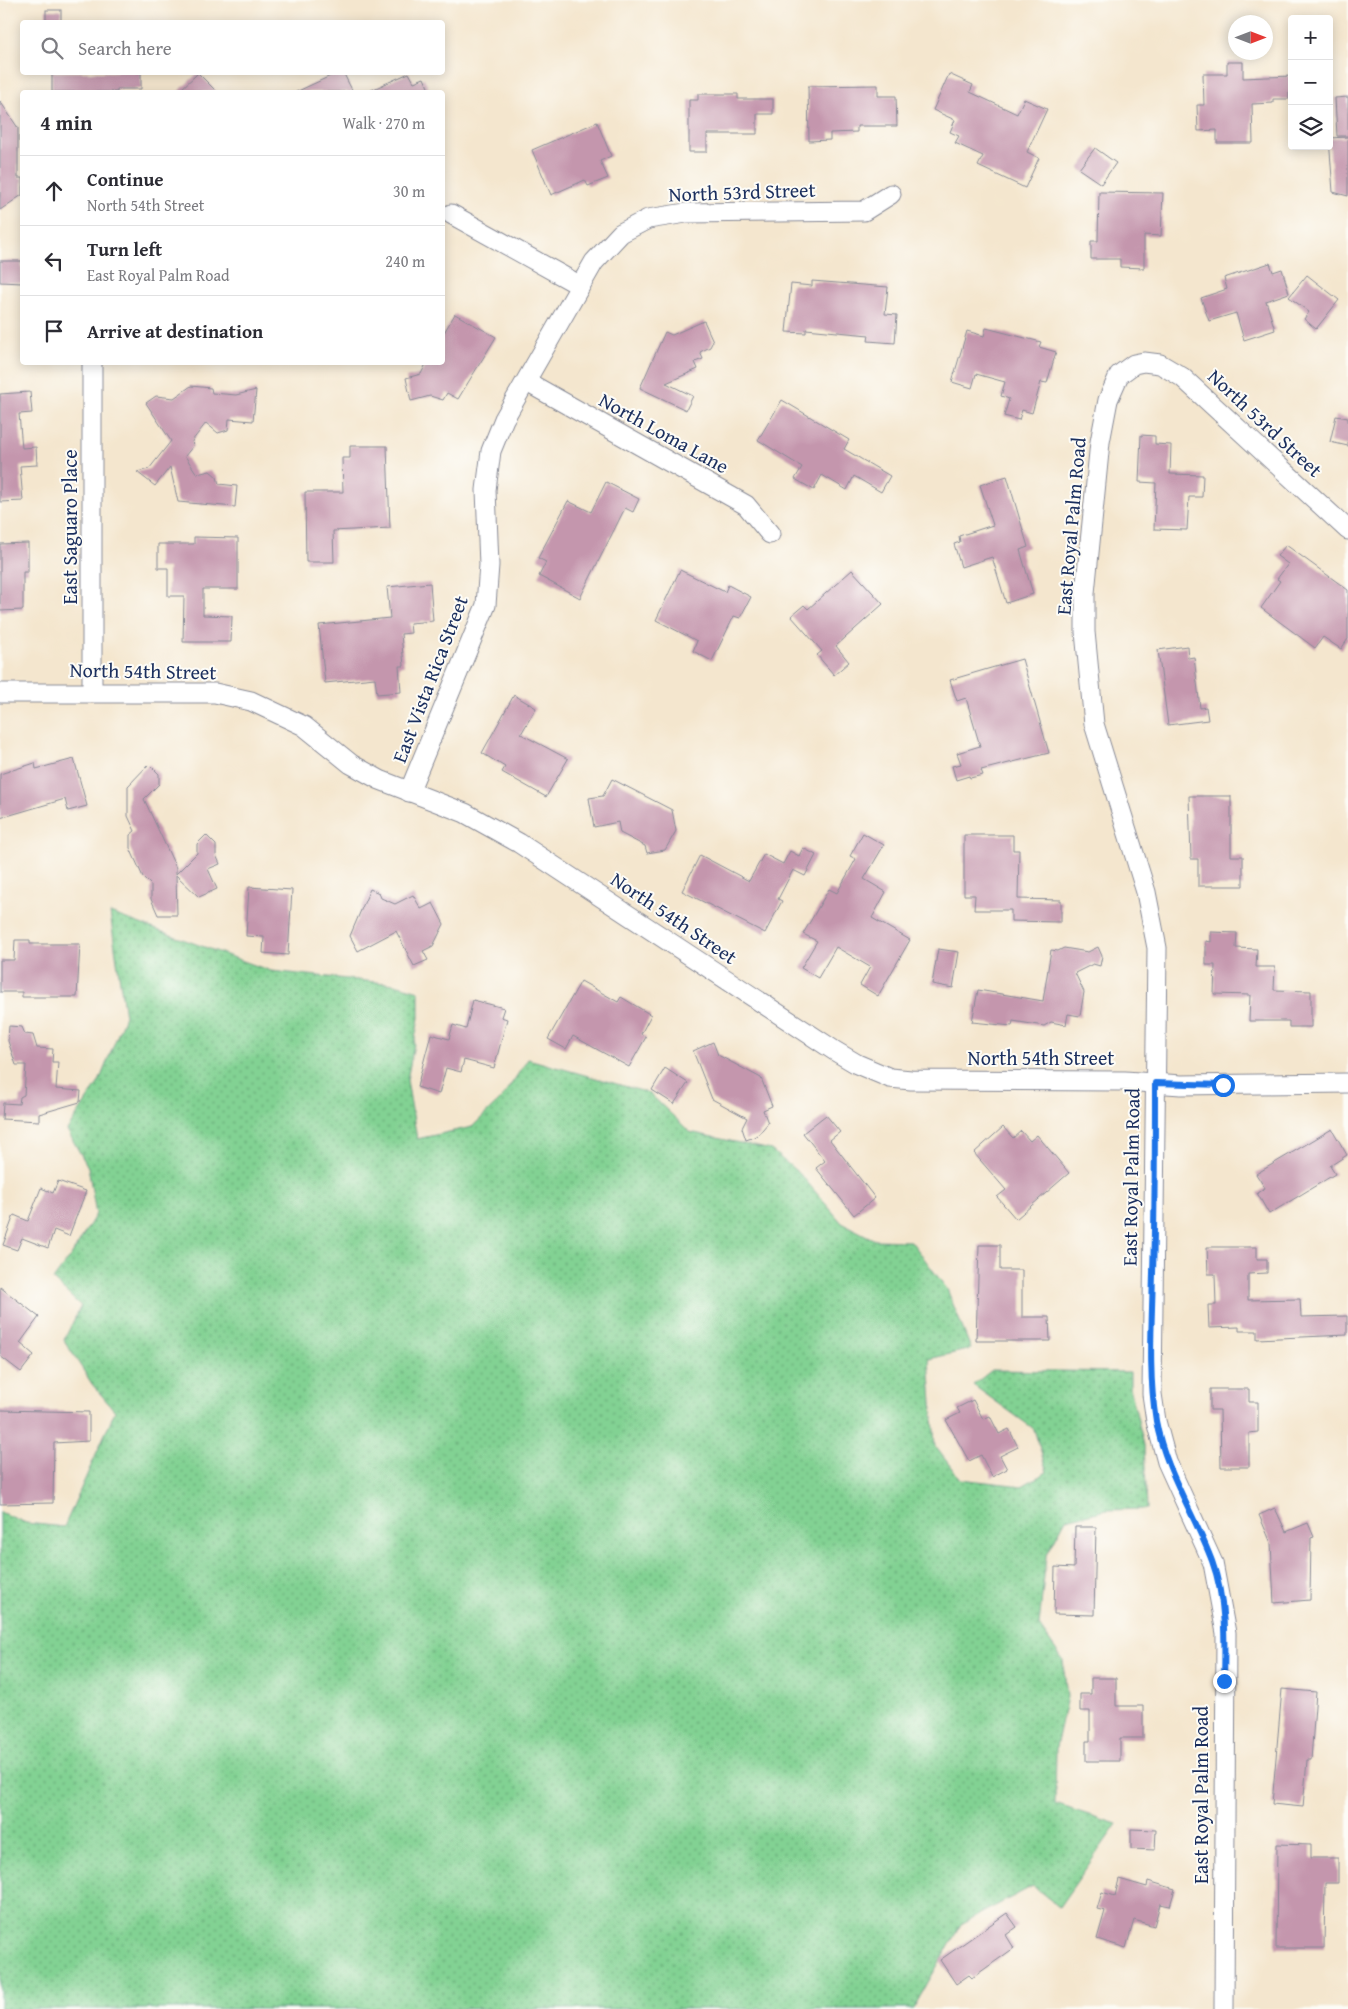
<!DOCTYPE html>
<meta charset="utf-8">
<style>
:root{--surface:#fff;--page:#f2f2f3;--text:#2b2b33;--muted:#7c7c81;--line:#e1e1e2}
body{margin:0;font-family:"Gentium Book Plus",serif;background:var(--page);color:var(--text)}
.controls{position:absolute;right:15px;top:15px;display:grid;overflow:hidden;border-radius:5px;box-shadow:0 2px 12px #0003}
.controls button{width:45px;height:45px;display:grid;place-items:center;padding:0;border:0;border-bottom:1px solid var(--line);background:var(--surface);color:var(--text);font:25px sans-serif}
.compass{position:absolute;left:1228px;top:15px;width:45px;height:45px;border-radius:50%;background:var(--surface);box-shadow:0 2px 12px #0003;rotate:90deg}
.stop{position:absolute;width:15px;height:15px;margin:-11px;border:4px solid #1a73e8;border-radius:50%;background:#fff}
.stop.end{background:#1a73e8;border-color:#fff;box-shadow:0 1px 5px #0008}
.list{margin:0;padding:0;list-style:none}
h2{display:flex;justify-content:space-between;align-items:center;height:65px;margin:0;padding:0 20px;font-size:21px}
h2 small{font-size:16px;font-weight:400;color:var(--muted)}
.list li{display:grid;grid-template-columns:32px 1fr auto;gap:15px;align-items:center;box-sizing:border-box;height:70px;padding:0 20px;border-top:1px solid var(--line)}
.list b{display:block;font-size:19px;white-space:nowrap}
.list p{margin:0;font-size:16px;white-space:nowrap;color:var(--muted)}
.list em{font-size:16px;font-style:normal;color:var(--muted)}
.icon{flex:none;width:28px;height:28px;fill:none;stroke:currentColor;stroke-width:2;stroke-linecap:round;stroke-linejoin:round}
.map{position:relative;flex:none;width:1348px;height:2009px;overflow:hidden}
.search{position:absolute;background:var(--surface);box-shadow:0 2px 12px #0003;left:20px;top:20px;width:425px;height:55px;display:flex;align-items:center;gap:12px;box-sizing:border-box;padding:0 18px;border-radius:5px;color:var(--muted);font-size:19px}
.panel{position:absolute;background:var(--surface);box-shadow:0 2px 12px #0003;left:20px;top:90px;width:425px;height:275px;border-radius:5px}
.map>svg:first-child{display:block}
</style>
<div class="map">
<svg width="1348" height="2009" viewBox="0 0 1348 2009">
<defs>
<pattern id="green-dots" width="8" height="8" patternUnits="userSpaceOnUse" patternTransform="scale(1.25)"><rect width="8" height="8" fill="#82d293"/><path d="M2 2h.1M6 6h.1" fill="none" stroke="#6aab7b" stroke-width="1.8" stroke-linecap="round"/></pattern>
</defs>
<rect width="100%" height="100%" fill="#fdfcf7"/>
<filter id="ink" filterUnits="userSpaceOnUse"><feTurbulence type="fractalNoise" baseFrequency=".02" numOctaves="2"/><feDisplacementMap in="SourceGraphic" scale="10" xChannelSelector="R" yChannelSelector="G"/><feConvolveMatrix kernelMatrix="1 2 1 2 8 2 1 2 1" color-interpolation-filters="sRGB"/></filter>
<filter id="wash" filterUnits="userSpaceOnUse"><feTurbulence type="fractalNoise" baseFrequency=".0096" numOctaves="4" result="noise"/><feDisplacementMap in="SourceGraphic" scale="20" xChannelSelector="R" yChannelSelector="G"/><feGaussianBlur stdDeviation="1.12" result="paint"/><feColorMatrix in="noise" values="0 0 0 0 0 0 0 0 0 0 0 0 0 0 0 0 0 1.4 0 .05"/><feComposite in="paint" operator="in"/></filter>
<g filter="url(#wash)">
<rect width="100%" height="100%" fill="#f4e6ce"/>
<!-- green -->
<path fill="url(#green-dots)" stroke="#4e8078" d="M110,913L271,971L395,984L419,991V1018L407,1080L417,1139L472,1127L502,1098L528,1059L649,1093L690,1132L771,1150L801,1175L842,1223L875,1240L911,1241L947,1289L971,1349L929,1359L935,1446L960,1479L1022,1486L1047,1472L1034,1429L973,1385L992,1370L1130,1372V1387L1144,1445L1147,1509L1107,1510L1066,1519L1046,1556L1039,1626L1063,1660L1067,1697L1056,1747L1055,1804L1117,1824L1059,1907L1033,1886L961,1924L913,2009H0V1512L26,1523L64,1527L115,1411L92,1384L64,1340L81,1306L53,1280L71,1256L96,1214L88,1167L67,1130L99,1082L125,1016Z"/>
<g id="blocks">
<!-- building -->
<g fill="#c496ad">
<rect x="46" y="10" width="15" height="12"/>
<path d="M1227,62H1243V78L1292,76V93H1289V99H1273V103L1252,104L1253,143H1217V130L1198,131L1197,105H1204L1203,74H1227Z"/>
<path d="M52,72H141V89H117V92H52Z"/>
<path d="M339,72H343L353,92H296Z"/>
<path d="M198,73L217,92H178Z"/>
<path d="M409,73L414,82L424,78L430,92H367Z"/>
<path d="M949,74L973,85L970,92L1017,114L1024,99L1047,109L1027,152L1039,158L1025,188L978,166L983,156L955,143L959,136L950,132L955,120L933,110Z"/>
<path d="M878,85V96H896L897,126H857V132L830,133V140L809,141L808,86Z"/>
<path d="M698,94H738V99H773V114H757V134H707V152H689V100H698Z"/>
<path d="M1348,97V136H1337L1335,98Z"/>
<path d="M0,101L18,128V178H22V195L0,210Z"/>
<path d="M597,122L611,156L600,161L608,178L588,186L585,180L551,195L532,150Z"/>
<path d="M1348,137V196L1333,192L1329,138Z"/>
<path d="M1095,148L1116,163L1101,184L1079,169Z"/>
<path d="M1099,192L1163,193L1161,236L1144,235V268L1120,267V259H1091V241H1098Z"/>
<path d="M0,261H22V283L0,282Z"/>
<path d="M1270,263L1273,272L1282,269L1289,293L1266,301L1275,330L1244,340L1236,313L1209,321L1201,298L1227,289L1224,278Z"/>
<path d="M1307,275L1339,300L1316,329L1304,319L1309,312L1289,297Z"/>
<path d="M812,281L888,287L885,314L897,315L895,343L868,341L869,335L806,329V333L786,332L791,284L812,286Z"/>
<path d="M455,314L496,337L458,399L447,393L443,400L430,396L411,401L406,378L421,374L427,362H442V336Z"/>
<path d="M704,321L713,341L710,347L700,352L703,359L695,362L698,369L666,383L693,396L686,410L640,388L665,332L672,335Z"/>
<path d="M986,328L1041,342L1039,347L1056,352L1047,383L1041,382L1032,413L1022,410L1019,420L1004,416L1009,399L1001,396L1005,382L976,374L972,388L952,382L967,331L984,336Z"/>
<path d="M191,386L211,388L212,393L236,395L256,390L253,421L229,419L228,430L218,433L206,423L192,441L193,446L185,456L197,474L210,471L217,477L219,484L237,486L235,507L178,502L170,467L155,486L137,472L149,469L171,441L146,403L156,396L174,398Z"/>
<path d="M30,392L32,413L19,414L22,448L36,447L37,465L20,466L23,501L0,502V394Z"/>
<path d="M782,400L849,440L844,449L890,476L881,492L854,476L847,490L822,475L814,490L795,479L802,467L758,440Z"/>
<path d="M1336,416L1348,418V446L1330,442Z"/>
<path d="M1141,435L1155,436V444L1171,445L1170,474L1203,475L1202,497H1189L1187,530L1154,529L1156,483L1139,482Z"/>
<path d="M350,446H387L390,528L333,531L334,562H306L305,492H343L342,458H350Z"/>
<path d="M1007,476L1028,547L1020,550L1033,594L1006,603L992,557L961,567L954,544L960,542L959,536L993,525L980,485Z"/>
<path d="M606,482L639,499L633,512L625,508L580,598L539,576L546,562L538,558L568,501L591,512Z"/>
<path d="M194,537L238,538V589H203V615L232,616L231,642H183L184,596H168V568H158V544H194Z"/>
<path d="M28,543V572H23V610L0,611V544Z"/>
<path d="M1286,545L1348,590V639L1341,649L1323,637L1315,648L1261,608L1280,581L1277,579L1288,564L1277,556Z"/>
<path d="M680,570L725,592L728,585L751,597L740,618L734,616L712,661L693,651L697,641L656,620Z"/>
<path d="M852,570L883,604L836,646L849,662L834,675L817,655L822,651L791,616L804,605L808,609Z"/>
<path d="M430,583L433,621L410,623L411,633L401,634L404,666H399L401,692L377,694L375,678L325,683L319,625L390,618L387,587Z"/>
<path d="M1187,646L1188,658L1194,657L1200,708L1206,707L1208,720L1168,725L1158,650Z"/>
<path d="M1022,659L1049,753L981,770L983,775L970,778L969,776L956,780L952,766L961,764L957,753L980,746L966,698L957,701L950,680Z"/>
<path d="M514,695L536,708L521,734L568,759L546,797L502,772L505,767L482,753Z"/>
<path d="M74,759L87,806L68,811L65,799L0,818V774L35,763L36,769Z"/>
<path d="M149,764L159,774V784L144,799L176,868V874L197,853V844L206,835L216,845V855L220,864L208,869L217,889L199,897L176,875L177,915H158L151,899V885L143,877L130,848V835L135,831L128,816V786Z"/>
<path d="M612,779L672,810L676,831L665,850L647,853L645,846L620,833L618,822L594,827L589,798L603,796Z"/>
<path d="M1189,796H1231V856H1243V886H1198V859H1191Z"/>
<path d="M863,833L884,845L864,879L886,892L872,918L910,940L878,996L860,985L870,967L836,947L818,978L801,968L817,941L803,934L829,889L837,893L856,859L850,856Z"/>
<path d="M964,835H1013V850H1019L1018,899L1061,900V922L1011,921V910H974L975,895H964Z"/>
<path d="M803,848L816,855L805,876L793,870L778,899L782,901L765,933L682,891L700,855L749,881L764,854L783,864L790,851L799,856Z"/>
<path d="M249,887L292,890L288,955L263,953L264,937L246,936Z"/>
<path d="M370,889L379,893L381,898L395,904L413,895L421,909L433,903L444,924L433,946L423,951L428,960L414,966L396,931L358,951L350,936Z"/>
<path d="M1211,932L1237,933L1236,948L1257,949L1256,967H1275L1274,990L1311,991V1027H1289V1021H1249L1250,995L1214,994L1215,965H1206V941L1211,942Z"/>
<path d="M15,940H30V944H80L77,997H22V992H0V960H14Z"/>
<path d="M1098,947L1102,956L1100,966L1093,964L1075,973L1084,992L1080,1016L1068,1014L1066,1025L1051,1022L1044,1026L1013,1021L1012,1026L972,1022L978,990L1043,1001L1051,950L1058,951L1064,948L1088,952Z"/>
<path d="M938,949L959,952L953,988L932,984Z"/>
<path d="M581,981L618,1002L621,997L651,1015L641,1034L646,1037L629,1067L573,1036L566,1049L548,1039Z"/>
<path d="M473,1000L504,1008L501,1017L507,1019L494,1068L464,1060L461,1072L446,1068L439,1094L417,1087L431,1034L449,1039L453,1025L466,1029Z"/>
<path d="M9,1026L22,1027L25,1034L33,1035L37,1048L53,1049L52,1062H58L56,1089L81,1091L80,1102L39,1114V1121L2,1119L3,1103L19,1104L20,1097L24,1095L26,1065H16L8,1041Z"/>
<path d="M713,1042L718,1055L761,1078L772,1106L763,1110L768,1123L757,1136L746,1140L742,1128L747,1118L712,1099L693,1051Z"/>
<path d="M665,1068L688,1083L674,1104L652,1090Z"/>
<path d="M826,1115L840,1132L830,1140L875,1198L854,1215L816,1168L825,1161L803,1133Z"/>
<path d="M1003,1127L1013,1138L1021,1131L1030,1141L1037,1135L1069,1173L1016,1219L997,1197L1006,1190L974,1153Z"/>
<path d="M1332,1129L1347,1155L1330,1166L1335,1174L1269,1214L1257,1193L1265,1188L1256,1174Z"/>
<path d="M58,1181L86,1191L69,1236L54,1230L48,1248L22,1238L17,1250L3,1245L14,1215L28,1221L41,1188L53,1193Z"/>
<path d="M979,1245H1000V1270H1022V1317H1049L1050,1341H976Z"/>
<path d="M1207,1247H1257V1259H1267V1273L1248,1274V1300L1300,1299L1301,1317L1347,1316V1335L1257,1339V1331H1239V1327L1209,1328L1208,1305H1216L1215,1274H1208Z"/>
<path d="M0,1287L39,1317L20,1343L34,1355L21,1372L0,1356Z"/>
<path d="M1210,1389H1249V1402H1258V1432L1249,1433V1467H1221L1220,1410H1210Z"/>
<path d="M973,1400L983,1419L990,1416L999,1434L1009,1429L1018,1447L1000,1456L1007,1469L992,1477L981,1455L969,1461L946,1420L960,1413L957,1408Z"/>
<path d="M0,1410L89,1412V1441L54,1443L53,1503L0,1504Z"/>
<path d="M1275,1508L1286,1532L1308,1523L1314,1537L1311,1538L1310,1600L1274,1603L1271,1543L1259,1515Z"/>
<path d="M1075,1527H1096L1094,1615L1054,1614L1055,1567L1074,1568Z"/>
<path d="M1091,1678H1116V1706H1143V1738H1120V1761H1086V1741H1090V1711H1080V1694H1091Z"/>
<path d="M1282,1689L1316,1692L1311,1760H1307L1303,1807L1272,1804Z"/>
<path d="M1131,1829L1156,1830L1155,1850L1131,1849Z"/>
<path d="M1277,1844L1311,1845V1858H1338V1883H1325L1324,1948H1276Z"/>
<path d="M1119,1879L1147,1887L1148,1881L1175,1889L1170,1906L1160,1904L1154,1926L1134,1920L1126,1948L1097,1939L1105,1911L1097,1909L1102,1892L1115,1896Z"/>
<path d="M1007,1913L1017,1927L1006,1935L1014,1948L972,1978L969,1975L956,1984L940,1960Z"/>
</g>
</g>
</g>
<g filter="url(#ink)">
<use href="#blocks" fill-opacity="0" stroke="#888a96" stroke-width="1"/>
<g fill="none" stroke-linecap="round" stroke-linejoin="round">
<defs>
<g id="minor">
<path d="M451,214L579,285"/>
<path d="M527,382L746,505L770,534"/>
<path d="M92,691V362"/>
<path d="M0,693H215L251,701L304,726L351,764L380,780L465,813L519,843L835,1051L857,1064L890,1078L911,1080L1125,1081L1181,1085L1348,1083"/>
<path d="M409,792L486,605L489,565L486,490L491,451L504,419L594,262L621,233L648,219L686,213L864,211L891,194"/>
<path d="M1224,2009L1226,1633L1213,1563L1167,1462L1156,1421L1152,1394L1157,948L1146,892L1094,724L1085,632V593L1100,442L1108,400L1119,375L1134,364L1144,362L1160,364L1182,377L1348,530"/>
</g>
</defs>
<!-- minor casing -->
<use href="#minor" stroke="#888a96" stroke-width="21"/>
<!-- minor -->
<use href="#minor" stroke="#fff" stroke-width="19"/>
</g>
</g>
<g fill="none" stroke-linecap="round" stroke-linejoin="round" filter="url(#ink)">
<!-- route -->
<path stroke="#1a73e8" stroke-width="6" d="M1223,1085L1155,1083C1155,1146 1155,1210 1153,1273C1152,1322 1148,1372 1156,1421C1165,1471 1194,1513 1212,1561C1226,1599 1225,1641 1224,1681"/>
</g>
<g text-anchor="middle" stroke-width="4" stroke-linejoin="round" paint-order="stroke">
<!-- street labels -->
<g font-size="20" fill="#1b2f5e" stroke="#fdfcf7">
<text transform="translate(742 192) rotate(-2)" y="7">North 53rd Street</text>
<text transform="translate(1265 423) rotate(43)" y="7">North 53rd Street</text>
<text transform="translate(664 433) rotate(29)" y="7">North Loma Lane</text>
<text transform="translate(1071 526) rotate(-85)" y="7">East Royal Palm Road</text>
<text transform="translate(70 527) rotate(-90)" y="7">East Saguaro Place</text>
<text transform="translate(143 671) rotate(1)" y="7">North 54th Street</text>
<text transform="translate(430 679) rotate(-69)" y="7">East Vista Rica Street</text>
<text transform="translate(674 918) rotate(34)" y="7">North 54th Street</text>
<text x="1041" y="1065">North 54th Street</text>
<text transform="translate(1131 1177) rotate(-89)" y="7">East Royal Palm Road</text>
<text transform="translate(1201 1795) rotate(-90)" y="7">East Royal Palm Road</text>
</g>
</g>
</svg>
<div class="controls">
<button>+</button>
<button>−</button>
<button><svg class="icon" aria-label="layers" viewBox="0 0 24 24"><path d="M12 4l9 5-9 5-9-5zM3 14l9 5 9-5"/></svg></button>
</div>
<svg class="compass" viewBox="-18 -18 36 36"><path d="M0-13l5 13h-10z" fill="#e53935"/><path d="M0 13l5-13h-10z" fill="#7c7c81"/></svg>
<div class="stop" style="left:1223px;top:1085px"></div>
<div class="stop end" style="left:1224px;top:1681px"></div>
<div class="search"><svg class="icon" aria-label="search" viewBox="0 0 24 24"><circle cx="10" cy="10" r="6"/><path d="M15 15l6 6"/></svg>Search here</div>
<section class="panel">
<h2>4 min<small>Walk · 270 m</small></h2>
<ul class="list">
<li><svg class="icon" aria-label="ahead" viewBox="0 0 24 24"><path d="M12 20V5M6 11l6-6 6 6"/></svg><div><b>Continue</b><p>North 54th Street</p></div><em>30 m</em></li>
<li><svg class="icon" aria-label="left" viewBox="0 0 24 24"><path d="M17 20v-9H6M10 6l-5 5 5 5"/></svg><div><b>Turn left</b><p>East Royal Palm Road</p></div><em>240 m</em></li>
<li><svg class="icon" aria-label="arrive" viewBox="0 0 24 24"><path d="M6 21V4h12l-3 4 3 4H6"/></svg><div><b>Arrive at destination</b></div></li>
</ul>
</section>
</div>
